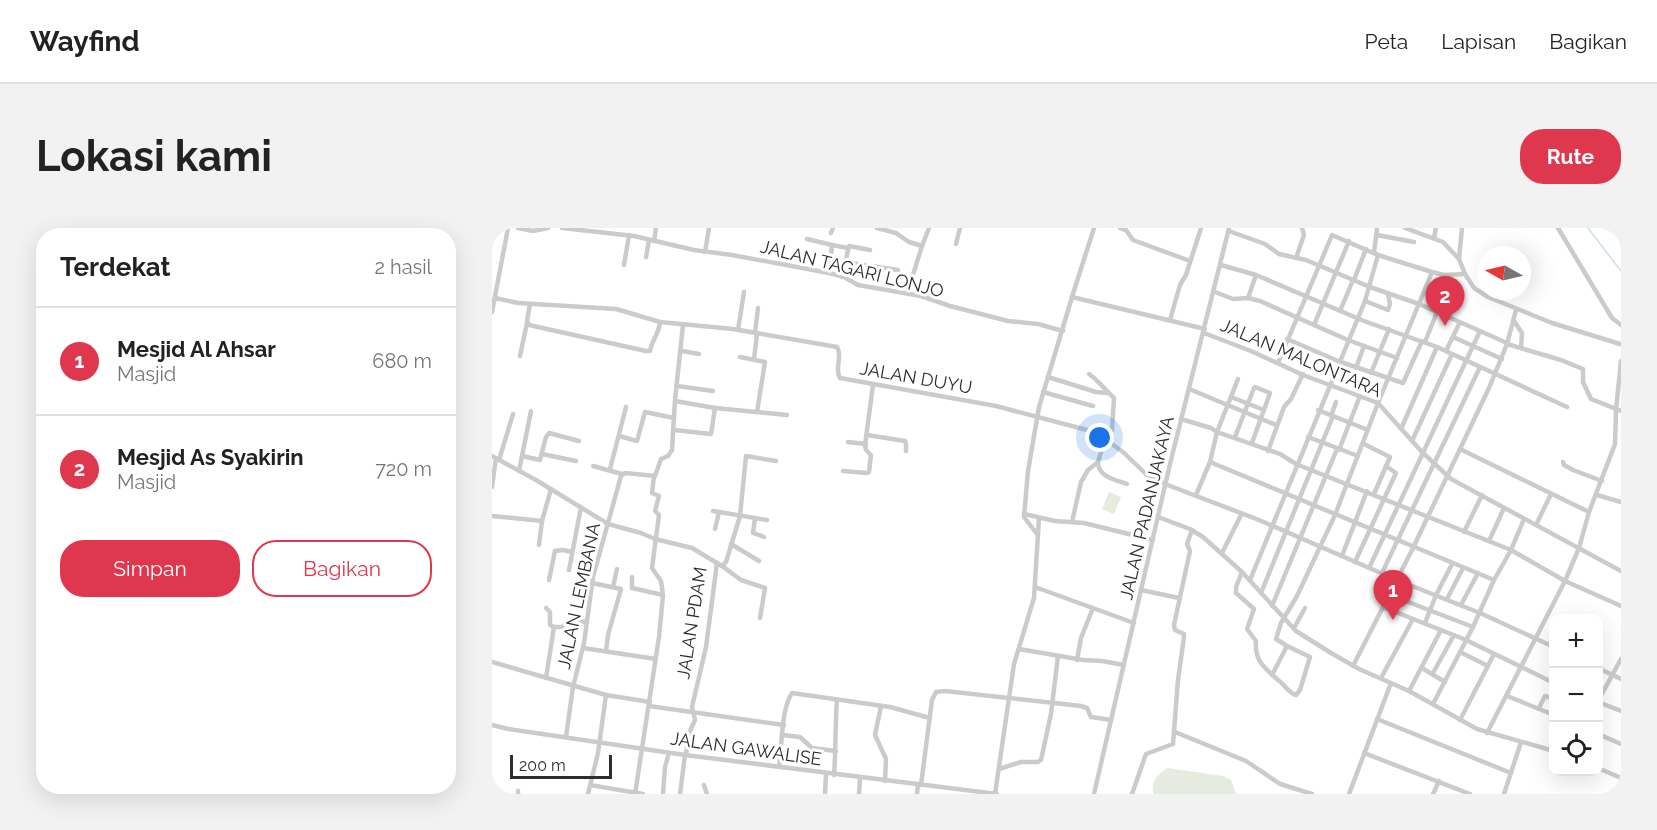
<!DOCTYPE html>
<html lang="id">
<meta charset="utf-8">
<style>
:root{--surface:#fff;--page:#f2f2f2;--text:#222;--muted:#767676;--line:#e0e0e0;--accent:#df374d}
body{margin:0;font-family:Raleway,sans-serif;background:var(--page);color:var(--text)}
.controls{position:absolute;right:18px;bottom:18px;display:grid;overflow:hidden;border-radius:12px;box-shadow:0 6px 24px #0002}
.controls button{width:54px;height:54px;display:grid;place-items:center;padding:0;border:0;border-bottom:2px solid var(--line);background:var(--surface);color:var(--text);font:30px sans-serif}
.compass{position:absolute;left:985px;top:18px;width:54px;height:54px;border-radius:50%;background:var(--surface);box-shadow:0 6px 24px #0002;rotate:278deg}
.scale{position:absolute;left:18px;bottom:15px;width:102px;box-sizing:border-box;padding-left:6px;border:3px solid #2e2e2e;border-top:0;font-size:16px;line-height:21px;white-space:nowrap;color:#2e2e2e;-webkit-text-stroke:4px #fff;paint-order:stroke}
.you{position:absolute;left:608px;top:210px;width:21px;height:21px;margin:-15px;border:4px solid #fff;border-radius:50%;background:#1a73e8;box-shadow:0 0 0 9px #1a73e833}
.badge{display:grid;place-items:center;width:39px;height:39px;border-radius:50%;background:var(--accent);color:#fff;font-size:20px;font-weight:700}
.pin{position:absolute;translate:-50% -50px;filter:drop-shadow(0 2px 3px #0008)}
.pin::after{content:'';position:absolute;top:32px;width:21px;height:18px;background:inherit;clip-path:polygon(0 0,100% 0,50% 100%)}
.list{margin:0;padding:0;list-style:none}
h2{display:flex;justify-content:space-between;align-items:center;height:78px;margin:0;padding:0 24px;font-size:26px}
h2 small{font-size:20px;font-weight:400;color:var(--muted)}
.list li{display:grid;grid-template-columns:39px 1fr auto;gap:18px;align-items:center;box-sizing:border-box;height:108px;padding:0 24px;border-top:2px solid var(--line)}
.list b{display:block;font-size:22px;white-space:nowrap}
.list p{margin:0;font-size:20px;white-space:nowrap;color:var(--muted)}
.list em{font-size:20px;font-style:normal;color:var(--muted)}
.actions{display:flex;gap:12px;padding:18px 24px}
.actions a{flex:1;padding:14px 0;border:2px solid var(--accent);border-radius:24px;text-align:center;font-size:21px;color:var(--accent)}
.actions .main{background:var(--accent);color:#fff}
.icon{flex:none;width:33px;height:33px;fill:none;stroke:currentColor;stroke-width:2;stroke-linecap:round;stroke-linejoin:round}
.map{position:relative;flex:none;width:1129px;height:566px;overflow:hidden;border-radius:24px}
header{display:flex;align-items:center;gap:36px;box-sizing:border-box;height:84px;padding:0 30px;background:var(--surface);border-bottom:2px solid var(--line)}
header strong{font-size:28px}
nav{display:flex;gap:33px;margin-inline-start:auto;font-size:21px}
.intro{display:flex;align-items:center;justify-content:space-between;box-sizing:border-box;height:144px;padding:0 36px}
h1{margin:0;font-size:42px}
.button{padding:15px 27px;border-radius:24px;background:var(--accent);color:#fff;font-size:21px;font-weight:700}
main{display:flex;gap:36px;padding:0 36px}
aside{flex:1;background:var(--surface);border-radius:24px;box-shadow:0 6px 24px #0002}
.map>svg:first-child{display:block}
</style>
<header>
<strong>Wayfind</strong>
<nav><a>Peta</a><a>Lapisan</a><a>Bagikan</a></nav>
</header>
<div class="intro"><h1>Lokasi kami</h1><a class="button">Rute</a></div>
<main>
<aside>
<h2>Terdekat<small>2 hasil</small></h2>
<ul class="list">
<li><span class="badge">1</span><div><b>Mesjid Al Ahsar</b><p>Masjid</p></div><em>680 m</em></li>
<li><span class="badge">2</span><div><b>Mesjid As Syakirin</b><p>Masjid</p></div><em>720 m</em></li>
</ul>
<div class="actions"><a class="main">Simpan</a><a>Bagikan</a></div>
</aside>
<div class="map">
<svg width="1129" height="566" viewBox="0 0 1129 566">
<rect width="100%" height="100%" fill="#fff"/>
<!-- pitch -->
<g fill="#e5ebdd">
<path d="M617,264L629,269L622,286L610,281Z"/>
<path d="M675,540L731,548L739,552L744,566H661C659,553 665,547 675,540Z"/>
</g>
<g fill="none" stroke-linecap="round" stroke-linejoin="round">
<!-- stream -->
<path stroke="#c9e0ea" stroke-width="1.5" d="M1096,0L1129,43"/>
<!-- minor -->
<g stroke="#cbcbcb" stroke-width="4.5">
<path d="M26,0L41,3L56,0"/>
<path d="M70,0L142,8L202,22L240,27L337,45L352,49L366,57L429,68L458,78L516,93L546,96L571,103"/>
<path d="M385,0L404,5L417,14L430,18L420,50L417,66"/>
<path d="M628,0L634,2L641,12L698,33"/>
<path d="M913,0L951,14L967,31L973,46L982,60L996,69L1060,95L1128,116"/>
<path d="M1066,0L1120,90L1129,97"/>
<path d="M737,3L773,16L787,26L814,32L878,59L927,76L1015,115"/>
<path d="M339,5L341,0"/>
<path d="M885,7L922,14"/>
<path d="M942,10L944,0"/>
<path d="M315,11L340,17L337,45"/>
<path d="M162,13L164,0"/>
<path d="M464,16L468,0"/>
<path d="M340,17L356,20"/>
<path d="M430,18L437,0"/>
<path d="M213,24L217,0"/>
<path d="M882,25L885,0"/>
<path d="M154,29L157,12"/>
<path d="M804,30L812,7L810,0"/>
<path d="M967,31L970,0"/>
<path d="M353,34L406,42"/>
<path d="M132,37L137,7"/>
<path d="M729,37L764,47L872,93L945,119L1075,179"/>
<path d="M350,49L357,18L378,22"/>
<path d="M862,52L874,21"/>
<path d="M723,64L741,71L756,70L768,73L856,112L905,130"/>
<path d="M580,69L602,0"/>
<path d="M3,70L26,75L124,81L168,94L241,101L345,119C351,128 342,141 348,150L504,178L595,202L613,211L631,224L655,247L673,256L767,292L905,352L988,385L1062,419"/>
<path d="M756,70L764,47"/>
<path d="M873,73L896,82L898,76L896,66"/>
<path d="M38,76L35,93L37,97L154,123H158C160,112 167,106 168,94"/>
<path d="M848,83L861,52"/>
<path d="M0,84L16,0"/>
<path d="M678,92L688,57L694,47L709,0"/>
<path d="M1022,93L1030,105L1029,120"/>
<path d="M822,97L857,13"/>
<path d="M246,102L252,64"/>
<path d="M263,105L266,80"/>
<path d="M712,105L759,123L811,147L886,175L930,224L959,251L1129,343"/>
<path d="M961,109L1010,131"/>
<path d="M795,111L846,133L911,155L930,113"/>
<path d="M933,114L945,84"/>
<path d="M1015,116L1069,132L1091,141V154L1099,171L1129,183"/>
<path d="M190,123L207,126"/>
<path d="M954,123L968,94"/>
<path d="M28,128L35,95"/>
<path d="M248,129L273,134L265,184"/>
<path d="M262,131L265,106"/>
<path d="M786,135L840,7L886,27L940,44L952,47L973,46"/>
<path d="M864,140L872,118"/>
<path d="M879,145L897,101"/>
<path d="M597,146C607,153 613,162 622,170L620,202L616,213"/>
<path d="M556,149L604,164L615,165"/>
<path d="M185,158L221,163"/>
<path d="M697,161L784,197"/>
<path d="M551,164L601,178"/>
<path d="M739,169L772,182"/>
<path d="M183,173L223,180"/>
<path d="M826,182L876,202"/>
<path d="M839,188L844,174"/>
<path d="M689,191L719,200L725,204L788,226L804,236L1019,322L1073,353L1087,320L1097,284L1123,216L1124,182L1129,133"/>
<path d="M909,201L945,119"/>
<path d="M182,202L219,206L223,180L295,187"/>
<path d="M375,207L413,213L414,216V223"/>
<path d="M127,208L145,213L153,184L182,190"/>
<path d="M743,209L762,160L763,159L778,165L760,215"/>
<path d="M816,209L866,228"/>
<path d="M920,213L960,126"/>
<path d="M356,214L374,216"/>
<path d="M872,216L898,229L882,266"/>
<path d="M968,221L1097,284"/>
<path d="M847,222L868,168"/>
<path d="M776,223L792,179L799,171L811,146"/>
<path d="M50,226L84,233"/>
<path d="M0,228L44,252L116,296L149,305L163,311L200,320L225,335L214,419L200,479L203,492L198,503L199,507L196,510L194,527"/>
<path d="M30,228L48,232L54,209L57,205L87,213"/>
<path d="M7,232L21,186"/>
<path d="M606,234C606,249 624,252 635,256"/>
<path d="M718,234L1002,352"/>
<path d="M1071,234L1072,237L1081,242L1110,253"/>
<path d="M101,238L130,246"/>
<path d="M118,241L134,179"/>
<path d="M27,243L39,183"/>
<path d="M351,243L375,245L377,244L379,227L374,222L373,217L381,157"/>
<path d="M0,259L4,230"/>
<path d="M704,267L718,234L725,204L746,151"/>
<path d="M1105,267L1129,274"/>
<path d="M221,283L275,292"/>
<path d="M532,286L563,293L592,295L661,312"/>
<path d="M0,288L50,293L59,261"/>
<path d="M666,289L698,301L711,309L750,344L804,403L839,425L867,441L917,463L985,501L1062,523"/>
<path d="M263,290L261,305L272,309"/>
<path d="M580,294L589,254L596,242L606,234L613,211"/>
<path d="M1044,297L1059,266"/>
<path d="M223,301L227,284"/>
<path d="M972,304L990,267"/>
<path d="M545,306L532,289L536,243L547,179L580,69L713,101"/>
<path d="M997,313L1012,280"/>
<path d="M239,316L267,333"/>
<path d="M47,317L50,293"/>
<path d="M730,325L750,285"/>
<path d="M850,328L875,263"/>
<path d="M863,334L904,245L894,238"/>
<path d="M225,335L230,338L234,334L248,288L254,228L284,233"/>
<path d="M230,338L249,352L273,360L268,390"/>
<path d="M877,340L988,103"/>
<path d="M77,342L89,279"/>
<path d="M750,344L744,359V365L762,381L755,401L764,413C762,433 773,440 786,452C793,457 797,465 804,467L808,462L818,429L795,418"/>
<path d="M890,345L988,139"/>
<path d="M140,349V360L171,367"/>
<path d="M57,352L63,323L71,322L80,324"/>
<path d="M758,352L873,73L886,27"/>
<path d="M100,355L129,361L116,407L114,423"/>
<path d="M121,359L125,341"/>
<path d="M543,359L642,395"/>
<path d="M649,362L687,370"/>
<path d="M769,365L841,188"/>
<path d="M898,367L981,399"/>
<path d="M955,371L971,340"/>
<path d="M969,377L986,345"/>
<path d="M780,378L845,221"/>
<path d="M891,379L974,412L1062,455"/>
<path d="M54,380L58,384V397L62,399"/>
<path d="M933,395L944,367L960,336"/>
<path d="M802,400L813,380"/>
<path d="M91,420L164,431"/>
<path d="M527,421L591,432L610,433L632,437"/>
<path d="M968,424L996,438"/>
<path d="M585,432L589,410L601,380"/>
<path d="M0,434L114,467L106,525L96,566"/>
<path d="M861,438L921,320L997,160L1015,116L1024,82"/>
<path d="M930,440L953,454"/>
<path d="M1106,440L1129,451"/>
<path d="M941,445L962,407"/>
<path d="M780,447L795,418L784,411L789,395L805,368L843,287L886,175L940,44"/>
<path d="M54,450L62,399H70L78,392L95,394"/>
<path d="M889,450L921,391"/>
<path d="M917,463L949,402"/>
<path d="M114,467L158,474"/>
<path d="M1015,468L1062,487"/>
<path d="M1106,473L1129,431"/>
<path d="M1106,474L1129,483"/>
<path d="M941,476L981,399L1002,352L1019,322L1032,291"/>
<path d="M157,478L292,497"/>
<path d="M389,478L383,507L394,531L393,553"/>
<path d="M1047,480L1053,468L1062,471"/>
<path d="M885,491L1019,545"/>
<path d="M968,492L1002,426"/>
<path d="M0,497L16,501L193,527L505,566"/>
<path d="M683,504L754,533L788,556L820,566"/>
<path d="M995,505L1073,353L1129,378"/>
<path d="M1106,506L1129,516"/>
<path d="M291,507L308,509L320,520L344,523"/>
<path d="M74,509L81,459L92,415L101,349L129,248L133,245L163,248L169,231L176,228L180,222L183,172L191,97"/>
<path d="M872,525L978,566"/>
<path d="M287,539C290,519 289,481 300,465L398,479L438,490"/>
<path d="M1106,540L1129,550"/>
<path d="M507,541L529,534H546L549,532L559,486L566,428"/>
<path d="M342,547C344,521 343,497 345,472"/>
<path d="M98,557L151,566"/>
<path d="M212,557L215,566"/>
<path d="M429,557L440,472L444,464L453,463L589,478L595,480L599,489L619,492"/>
<path d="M26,566V563"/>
<path d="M143,566L167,409L171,367L169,353L160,340L167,287L163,283L167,268L160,265L162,248"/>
<path d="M171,566L173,539L177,525"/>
<path d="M188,566L193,527"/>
<path d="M333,566L334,546"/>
<path d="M367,566L368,550"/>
<path d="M425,566L426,556"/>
<path d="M503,566L522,436L542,370L547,290"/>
<path d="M602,566L678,236L737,0"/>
<path d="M640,566L654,526L681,516L686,452L692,409V406L683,402L682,397L698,323L695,316L700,302"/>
<path d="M857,566L899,455"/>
<path d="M941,566L947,553"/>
<path d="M1012,566L1029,514"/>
</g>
</g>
<g text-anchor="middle" stroke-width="6" stroke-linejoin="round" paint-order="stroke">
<!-- street labels -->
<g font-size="18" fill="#2e2e2e" stroke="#fff">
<text transform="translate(360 41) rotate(14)" y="6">JALAN TAGARI LONJO</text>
<text transform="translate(809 130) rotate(23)" y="6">JALAN MALONTARA</text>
<text transform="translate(424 150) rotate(10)" y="6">JALAN DUYU</text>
<text transform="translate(655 280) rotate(-77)" y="6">JALAN PADANJAKAYA</text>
<text transform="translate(87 368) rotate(-78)" y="6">JALAN LEMBANA</text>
<text transform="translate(200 395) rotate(-81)" y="6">JALAN PDAM</text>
<text transform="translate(254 521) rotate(8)" y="6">JALAN GAWALISE</text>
</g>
</g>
</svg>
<div class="controls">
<button>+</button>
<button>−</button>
<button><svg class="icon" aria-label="locate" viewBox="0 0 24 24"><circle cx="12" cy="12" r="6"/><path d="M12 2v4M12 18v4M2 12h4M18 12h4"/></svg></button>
</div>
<svg class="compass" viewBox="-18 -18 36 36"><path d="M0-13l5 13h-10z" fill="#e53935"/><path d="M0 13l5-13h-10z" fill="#767676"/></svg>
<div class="scale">200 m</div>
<div class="you"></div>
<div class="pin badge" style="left:901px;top:392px">1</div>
<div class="pin badge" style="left:953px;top:98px">2</div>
</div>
</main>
